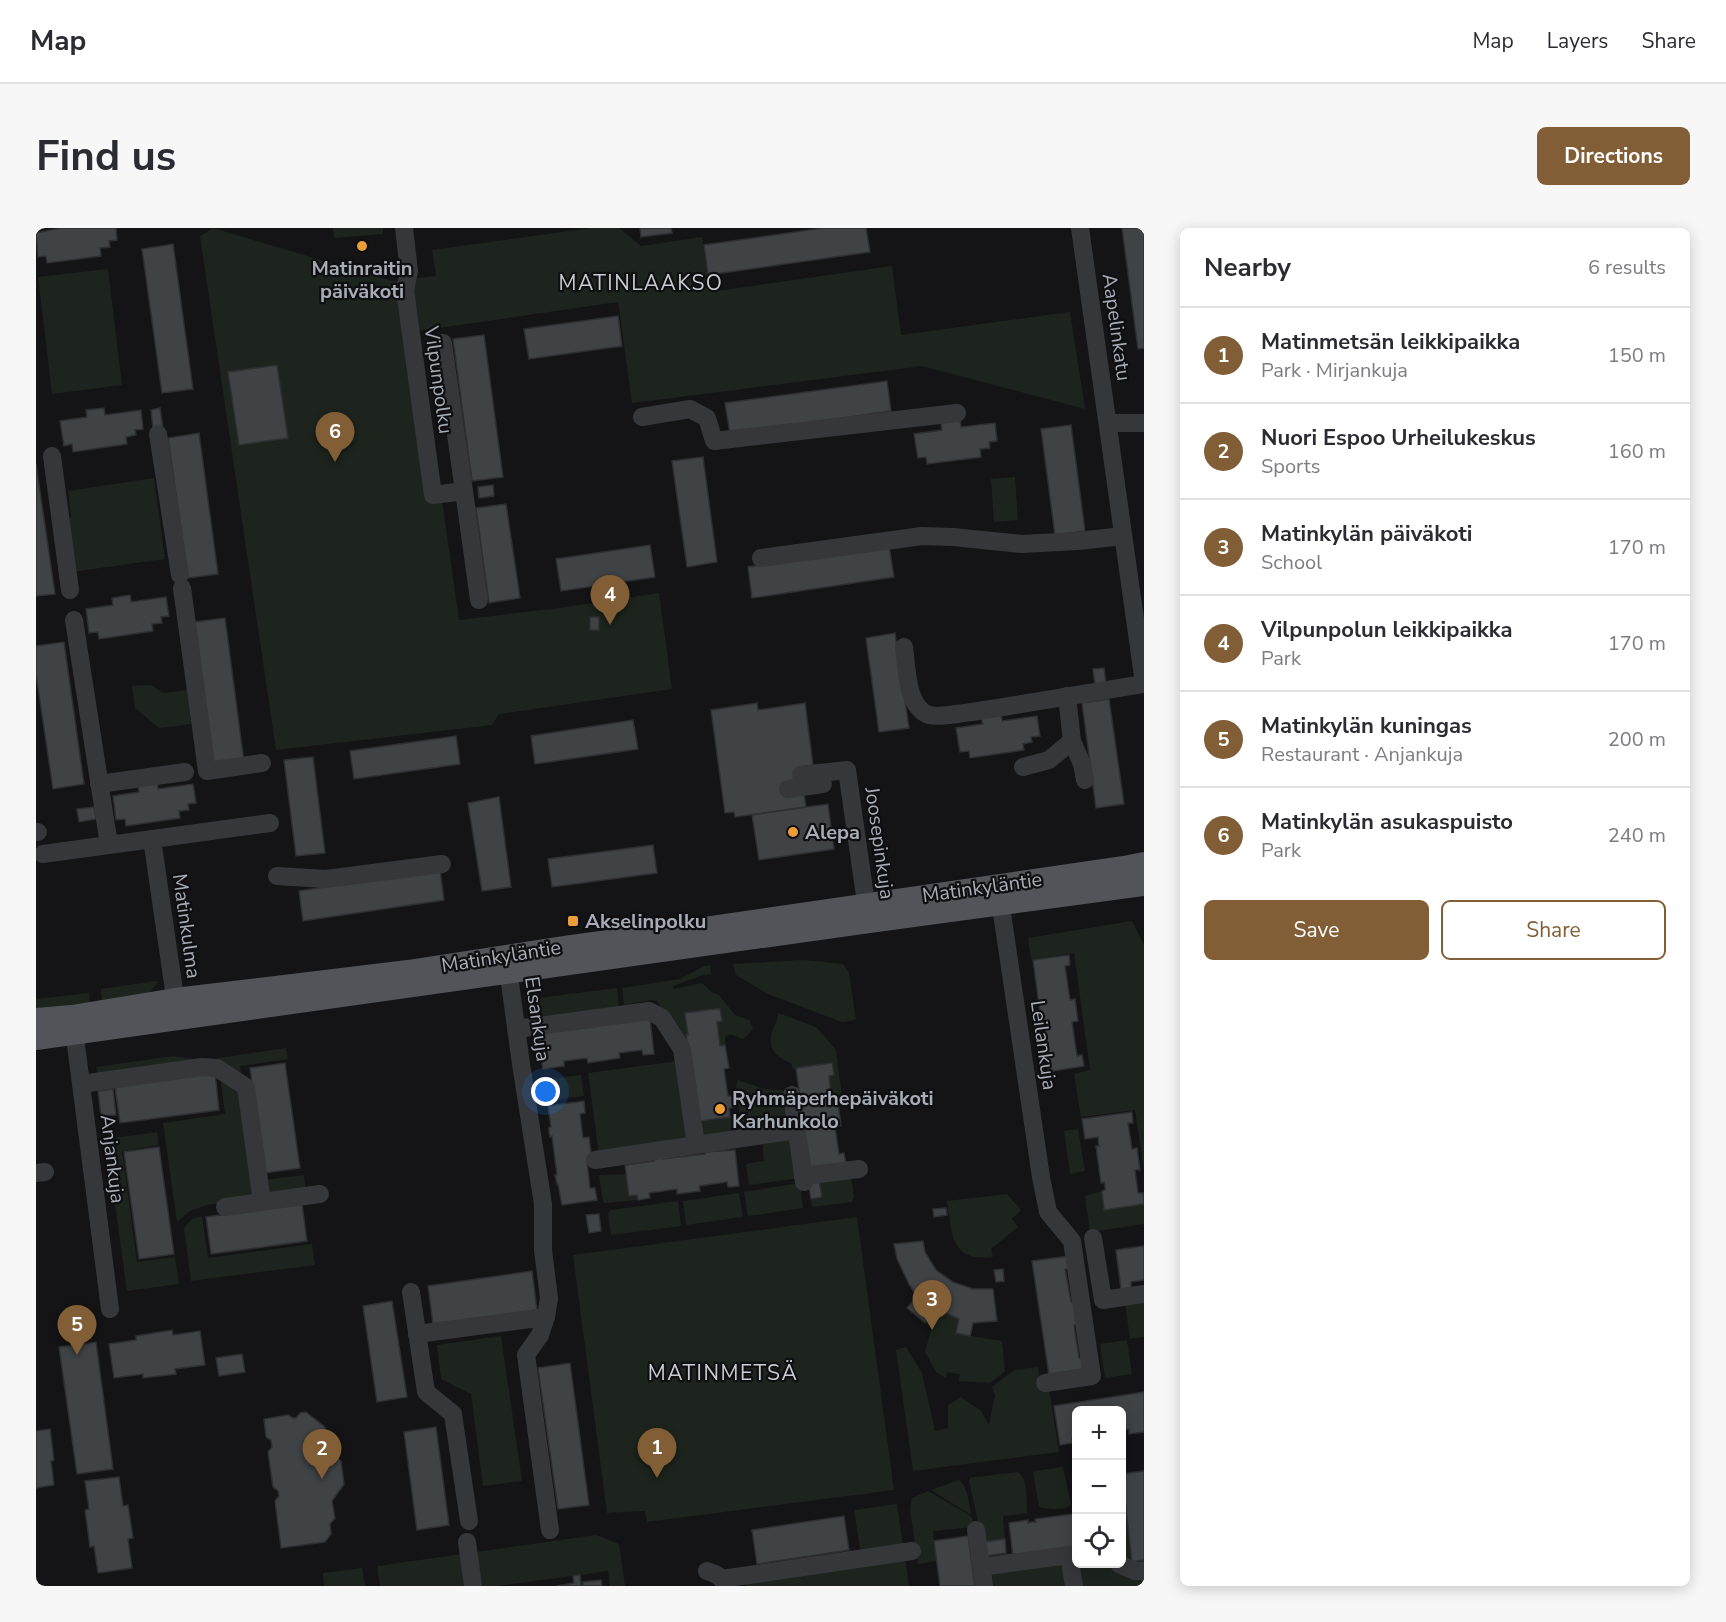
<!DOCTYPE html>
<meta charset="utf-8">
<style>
:root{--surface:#fff;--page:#f7f7f7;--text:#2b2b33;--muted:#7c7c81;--line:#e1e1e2;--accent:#815e35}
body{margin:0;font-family:"Nunito Sans",sans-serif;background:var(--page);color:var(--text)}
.controls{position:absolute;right:18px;bottom:18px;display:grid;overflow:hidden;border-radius:9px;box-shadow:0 3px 15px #0003}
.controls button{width:54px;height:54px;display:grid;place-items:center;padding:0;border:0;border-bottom:2px solid var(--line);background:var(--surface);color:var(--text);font:30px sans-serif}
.you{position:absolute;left:510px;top:864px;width:21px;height:21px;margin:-15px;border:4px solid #fff;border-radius:50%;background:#1a73e8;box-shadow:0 0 0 9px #1a73e833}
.badge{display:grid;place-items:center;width:39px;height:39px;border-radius:50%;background:var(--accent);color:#fff;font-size:20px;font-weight:700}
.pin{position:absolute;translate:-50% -50px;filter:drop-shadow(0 2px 3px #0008)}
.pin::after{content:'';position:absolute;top:32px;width:21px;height:18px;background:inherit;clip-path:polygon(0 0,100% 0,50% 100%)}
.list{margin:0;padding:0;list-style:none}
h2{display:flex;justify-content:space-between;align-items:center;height:78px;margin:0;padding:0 24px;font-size:26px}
h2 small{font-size:20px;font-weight:400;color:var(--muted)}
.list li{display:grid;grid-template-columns:39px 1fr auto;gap:18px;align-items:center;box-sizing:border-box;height:96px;padding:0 24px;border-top:2px solid var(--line)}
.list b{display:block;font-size:22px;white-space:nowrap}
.list p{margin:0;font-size:20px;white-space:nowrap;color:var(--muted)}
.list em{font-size:20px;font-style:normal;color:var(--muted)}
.actions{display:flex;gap:12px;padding:18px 24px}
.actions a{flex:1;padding:14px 0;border:2px solid var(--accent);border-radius:9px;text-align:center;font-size:21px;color:var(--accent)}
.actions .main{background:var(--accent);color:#fff}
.icon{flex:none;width:33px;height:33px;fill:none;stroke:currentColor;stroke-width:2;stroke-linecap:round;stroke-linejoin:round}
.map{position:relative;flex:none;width:1108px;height:1358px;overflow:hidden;border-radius:9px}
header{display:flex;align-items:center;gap:36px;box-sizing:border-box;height:84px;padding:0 30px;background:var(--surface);border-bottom:2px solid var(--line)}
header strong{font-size:28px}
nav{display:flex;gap:33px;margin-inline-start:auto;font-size:21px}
.intro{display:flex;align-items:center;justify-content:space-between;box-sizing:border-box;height:144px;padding:0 36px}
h1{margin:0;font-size:42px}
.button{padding:15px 27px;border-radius:9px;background:var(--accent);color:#fff;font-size:21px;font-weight:700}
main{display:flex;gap:36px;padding:0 36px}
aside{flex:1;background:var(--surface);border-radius:9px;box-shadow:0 3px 15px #0003}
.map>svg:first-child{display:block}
</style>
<header>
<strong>Map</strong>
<nav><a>Map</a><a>Layers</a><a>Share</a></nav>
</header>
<div class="intro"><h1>Find us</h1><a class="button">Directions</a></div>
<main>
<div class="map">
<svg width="1108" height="1358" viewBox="0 0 1108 1358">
<rect width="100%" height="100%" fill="#141416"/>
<!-- green -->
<g fill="#1d241d">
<path d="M177,0L356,53L400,48L396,22L555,0H583L605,18L666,9L674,64L856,38L865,107L1034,84L1049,181L886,138L596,175L582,74L382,103L423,392L523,380L623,365L636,461L463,486L456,497L240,522L164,8Z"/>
<path d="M297,0H347V6L298,10Z"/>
<path d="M72,41L86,157L16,166L2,49Z"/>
<path d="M979,249L982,292L958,294L955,251Z"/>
<path d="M118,250L129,331L35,344L29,302L35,288L32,263Z"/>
<path d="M115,457L127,465L152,462L155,496L123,500L99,480L96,458Z"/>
<path d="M1096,693L1108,717V942L1099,882L1045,889L1038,846L1054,842L1038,725L995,731L992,710Z"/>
<path d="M767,732L807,736L813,745L820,792L806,794L732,766L700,747L697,736Z"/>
<path d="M674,737L675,746L667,747L637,758L638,761L666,755L677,765L683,767L699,787L713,792L717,800L711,808L706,811C700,808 695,804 689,809V817L684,818L681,794L686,793L684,781L649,785L652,807L640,809L621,773L615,772L588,777L586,760L644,751L668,738Z"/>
<path d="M120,753L122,754L111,768L66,777L65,761Z"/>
<path d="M581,760L583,780L494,792L492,776L494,771Z"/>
<path d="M53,765L54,779L0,782V771Z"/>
<path d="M742,785L780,799L800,822L806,868L795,870L790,836L757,841L755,835C741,829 731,822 736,804C738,797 742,793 742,785Z"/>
<path d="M250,820L252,831L204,838L220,953L268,947L270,964L171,977L154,983L141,994L127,895L189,886L182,830Z"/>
<path d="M137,828L177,834L62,851L60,839Z"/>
<path d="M642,833L653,913L563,926L552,845Z"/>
<path d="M545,847L548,868L507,873L503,852Z"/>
<path d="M702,852L728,861L746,862L750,866L756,900L706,907L700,857Z"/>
<path d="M699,888L701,898H695V902L685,906L665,910L660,893Z"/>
<path d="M1042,901L1049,943L1034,946L1028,903Z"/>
<path d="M121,904L123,917L86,923L101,1034L139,1029L143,1056L91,1063L70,911Z"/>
<path d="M750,908L758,916L764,950L713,957L710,936L728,933L726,912Z"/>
<path d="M590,946L593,968L601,967L602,972L569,975L567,973L563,947Z"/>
<path d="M815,949L818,969L816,974L776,979L775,971L785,969L783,952Z"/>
<path d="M764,955L767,980L712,988L708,964Z"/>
<path d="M1066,963L1069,982L1108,976V996L1054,1004L1049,968Z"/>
<path d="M703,965L707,989L650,997L647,973Z"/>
<path d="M971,966L985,982L976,991L982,999L955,1021L957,1029C914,1034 916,1006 911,973Z"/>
<path d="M642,973L645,998L575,1007L572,985L575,982Z"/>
<path d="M166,988L172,1030L276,1016L279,1037L155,1053L148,1000L156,991Z"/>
<path d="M821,989L858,1262L611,1294L609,1283L571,1285L537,1027Z"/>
<path d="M1108,1071V1109L1094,1111L1089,1074Z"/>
<path d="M899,1080L923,1091L920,1105L934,1108L966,1113L969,1143L954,1155L923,1153L924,1146L911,1144L910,1150L900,1144L889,1124L896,1099L889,1095Z"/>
<path d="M465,1108L486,1253L447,1258L435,1166L405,1151L401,1117Z"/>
<path d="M1091,1112L1096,1146L1069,1150L1064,1116Z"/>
<path d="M870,1119L886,1145L899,1203L912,1200V1177L925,1169L945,1183L953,1197L959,1167L956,1159L978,1142L1002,1139L1005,1161L1013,1160L1023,1224L877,1243L860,1122Z"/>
<path d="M1027,1239L1035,1277C1026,1283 1013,1281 1003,1279L997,1244L999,1243Z"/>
<path d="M982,1244C993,1252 990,1272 991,1285L967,1288L969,1311L949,1314L946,1312L933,1253L934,1250L940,1249Z"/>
<path d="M1086,1250L1096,1333H1108V1358H1042L1039,1339L1065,1336H1086Z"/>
<path d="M923,1252C932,1259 933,1275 935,1287L895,1262Z"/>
<path d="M892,1263L933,1287L936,1290L938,1299L897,1303L900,1333L882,1336L874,1282L876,1270Z"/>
<path d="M861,1276L873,1358H710L708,1350L826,1333L818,1282Z"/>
<path d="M560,1307L583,1316L589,1358H574L572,1343L461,1358H344L341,1338Z"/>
<path d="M1030,1332L1034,1358H950L948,1344Z"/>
<path d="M326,1340L329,1358H288L287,1345Z"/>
</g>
<!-- building -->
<g fill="#404346" stroke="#2e2f32" stroke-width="1.5">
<path d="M25,0H80L81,12L73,13L74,19L64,20L65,28L11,35L10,28L2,29L0,5Z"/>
<path d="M604,0H635L636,5L605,9Z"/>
<path d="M787,0H830L834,24L672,47L668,17Z"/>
<path d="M1086,0H1108V120L1102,121Z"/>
<path d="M137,16L157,161L126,165L106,21Z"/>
<path d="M582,88L586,118L493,131L488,101Z"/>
<path d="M448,107L467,249L436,253L417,111Z"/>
<path d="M241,137L252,210L203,217L192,144Z"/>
<path d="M851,153L855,183L694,206L689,175Z"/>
<path d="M68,180L69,187L105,182L107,201L99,202L100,207L90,209L91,216L37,224L36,216L28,218L24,193L51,189L50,182Z"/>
<path d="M124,180L127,201L117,202L115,182Z"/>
<path d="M924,192L925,199L959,195L961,213L953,214L954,220L944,221L945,229L891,236L890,229L882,230L878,206L906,202L905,195Z"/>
<path d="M1035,197L1049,303L1019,307L1005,201Z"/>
<path d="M163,205L182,346L152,350L132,210Z"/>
<path d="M667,229L681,334L651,339L636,233Z"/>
<path d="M0,236L19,366L0,368Z"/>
<path d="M457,257L458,268L443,270L442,259Z"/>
<path d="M470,276L484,370L453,375L440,280Z"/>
<path d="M614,317L619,349L525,363L520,331Z"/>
<path d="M853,318L858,349L716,370L712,339Z"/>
<path d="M94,367L95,374L130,369L133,388L125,389L126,395L116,396L117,403L63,411L62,404L53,405L50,381L77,377L76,370Z"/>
<rect x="554" y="389" width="9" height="13"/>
<path d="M189,390L208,534L177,538L159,394Z"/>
<path d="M859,405L873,500L843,504L830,410Z"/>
<path d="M28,414L48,556L17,561L0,446V418Z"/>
<path d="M1068,440L1070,456L1059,457L1057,441Z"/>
<path d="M1073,471L1088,576L1060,580L1046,475Z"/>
<path d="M721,475L722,482L769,475L777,537L764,539L770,579L699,589L698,584L689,585L675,482Z"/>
<path d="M965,486L966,493L1001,488L1004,508L995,509L996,514L987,516L988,522L934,530L933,523L924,524L920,500L947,496L945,489Z"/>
<path d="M597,492L602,521L499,536L495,508Z"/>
<path d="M420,508L424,536L318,551L314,523Z"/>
<path d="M277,529L289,625L260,628L248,532Z"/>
<path d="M121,554L122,561L157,556L160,575L152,576L153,582L143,583L144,590L90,598L89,591L80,592L77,568L103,564L102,557Z"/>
<path d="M463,569L475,659L446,663L432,575Z"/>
<path d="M792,576L798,621L723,632L716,587Z"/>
<path d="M58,579L60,591L43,594L41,581Z"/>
<path d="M617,617L621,645L516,659L512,631Z"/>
<path d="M404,642L408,672L267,693L263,663Z"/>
<path d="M1033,727L1034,737L1029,738L1034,772L1039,771L1042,793L1036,794L1041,828L1046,827L1048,838L1012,844L997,732Z"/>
<path d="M679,781H684L686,793L681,794L684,818L689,817L693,840L688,841L692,868H696L698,879L693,880L694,889L664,893L650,807H652L649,785Z"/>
<path d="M614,791L618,826L607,827L606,822L583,825L584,830L552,835L551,830L528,833V838L507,841L501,806Z"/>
<path d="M249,835L264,940L229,945L214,840Z"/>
<path d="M796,835L798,847L793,848L795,870L796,876L802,875L805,898L799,899L803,926L808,925L810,937L775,943L761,862H763L760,840Z"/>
<path d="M179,845L183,882L84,895L79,859Z"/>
<path d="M77,861L80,887L65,888L62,863Z"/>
<path d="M548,873L549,885L544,886L547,910L553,909L556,933H551L554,960H559L561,972L526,977L522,956H521L520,951L519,947H521L516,908L514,909L513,904V900L515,899L512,878Z"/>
<path d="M1096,884L1097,895H1092L1096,921L1101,920L1104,942H1099L1102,965H1107L1108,976L1068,982L1066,963L1069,962V959L1068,954L1065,955L1060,918H1063L1062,909L1049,911L1046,891Z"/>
<path d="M123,919L138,1026L103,1031L88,924Z"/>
<path d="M699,922L703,958L692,959L691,954L663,958L664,963L641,966V961L613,965L614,970L602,972L601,967L593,968L589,937L618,933V931L627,930V931L669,926L668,924Z"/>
<path d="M783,952L786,969L775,971L772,953Z"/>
<path d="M266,976L271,1013L175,1026L170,989Z"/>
<path d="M910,980L911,987L898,989L897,981Z"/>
<path d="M563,986L565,1003L553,1005L550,987Z"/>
<path d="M887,1013L889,1024L900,1042L917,1054L937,1061H957L961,1093L937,1095L934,1108L920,1105L923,1091L899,1080L889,1095L871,1080L881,1069L873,1056L861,1031L858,1016Z"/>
<path d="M1108,1018V1052L1095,1054V1060L1085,1061L1080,1022Z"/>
<path d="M1033,1028L1034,1040L1029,1041L1035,1074L1039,1073L1043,1096L1038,1097L1043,1130L1048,1129L1049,1141L1013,1147L996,1033Z"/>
<path d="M967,1041L968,1053L960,1054L958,1042Z"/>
<path d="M496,1043L501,1082L397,1096L392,1058Z"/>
<path d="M356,1073L371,1169L341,1174L327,1078Z"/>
<path d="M136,1102L137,1107L164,1103L169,1137L139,1141L140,1146L107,1150V1146L78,1150L73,1116L100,1112V1108Z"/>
<path d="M60,1114L77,1241L41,1246L23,1119Z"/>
<path d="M206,1126L209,1144L183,1148L180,1130Z"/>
<path d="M534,1135L553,1277L522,1281L502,1140Z"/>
<path d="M1108,1164V1204L1093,1206V1201L1086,1202V1182H1040V1209L1036,1210L1037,1215L1024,1217L1018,1178Z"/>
<path d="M270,1184L289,1199V1204L297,1211L301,1229L305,1233L308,1256L296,1273L299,1290L294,1296L295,1306L289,1314L245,1320L239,1273L243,1268L242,1263L237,1259L232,1224L236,1219L235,1212L230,1209L228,1191L252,1187L257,1190H260L264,1185Z"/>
<path d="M400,1199L413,1297L381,1302L368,1204Z"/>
<path d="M14,1201L18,1232L15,1233L18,1257L0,1260V1203Z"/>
<path d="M1108,1243V1332L1096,1334L1086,1246Z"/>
<path d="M83,1249L87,1278L92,1277L97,1310L92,1311L96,1340L62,1345L58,1318L54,1319L49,1282L53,1281L49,1253Z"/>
<path d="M1037,1286V1289L1040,1288V1320L977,1329L973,1295L992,1292V1295L996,1294H1000L999,1291Z"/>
<path d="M808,1288L813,1322L721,1336L716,1302Z"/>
<path d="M932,1308L939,1358H904L898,1313Z"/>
<path d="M969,1311L970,1325L950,1328L948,1314Z"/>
<path d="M544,1347L545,1357H547V1354L565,1352L566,1358H520L538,1355L537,1348Z"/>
</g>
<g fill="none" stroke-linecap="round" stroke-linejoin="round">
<!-- minor -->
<g stroke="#35373b" stroke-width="18">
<path d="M368,0L373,43L369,62L397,267L428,263L443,372"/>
<path d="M1044,0L1108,455"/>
<path d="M407,115L428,263"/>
<path d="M606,189L654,181L671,190L678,213L921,185"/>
<path d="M1072,195H1108"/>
<path d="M122,206L144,347"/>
<path d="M16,228L34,362"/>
<path d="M725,330L886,308L917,309L986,316L1042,313L1087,308"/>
<path d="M146,360L171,543L226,535"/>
<path d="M38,392L73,617"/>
<path d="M868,419C871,439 870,479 893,487C906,490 923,485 936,484L1108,456"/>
<path d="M1031,468L1036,513L1046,536L1049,552"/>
<path d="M987,539L1013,532L1036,513"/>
<path d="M765,547L811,542L832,689"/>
<path d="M63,556L149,544"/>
<path d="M752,561L787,556"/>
<path d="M0,604H2"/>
<path d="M116,611L141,783"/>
<path d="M7,626L234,595"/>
<path d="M241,648L290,651L406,636"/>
<path d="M963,665L1005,949L1012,984L1036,1013L1056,1148L1009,1155"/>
<path d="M471,733L485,836L507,976V1022L513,1070L510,1089L504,1107L490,1127L514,1302"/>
<path d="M37,794L74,1081"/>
<path d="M480,801L613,783L626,790L646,821L660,917"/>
<path d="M45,856L166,839L181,840L210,859L226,974"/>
<path d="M756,867L768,954"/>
<path d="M559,932L761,902"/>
<path d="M0,945L9,944"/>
<path d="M767,948L823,941"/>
<path d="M189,979L284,966"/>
<path d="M1057,1010L1067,1072L1108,1066"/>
<path d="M375,1064L390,1164L417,1186L433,1293"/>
<path d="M381,1106L510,1089"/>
<path d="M940,1302L948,1358"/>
<path d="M431,1314L437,1358"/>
<path d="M1033,1327L1038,1358"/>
<path d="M1083,1336L1099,1343H1108"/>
<path d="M945,1339L1040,1326"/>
<path d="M671,1343C679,1346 687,1348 689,1358"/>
<path d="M686,1351L876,1323"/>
</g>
<!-- major -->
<g stroke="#52545a" stroke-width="22">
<path d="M0,791L36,788L139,771L372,743L534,718L655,702L1088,639L1108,635"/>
<path d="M0,811L833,694L1108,657"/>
</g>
</g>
<!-- markers -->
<g fill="#eb9d37" stroke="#0f0f11" stroke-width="2">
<circle cx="326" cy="18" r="6"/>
<circle cx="757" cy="604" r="6"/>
<rect x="531" y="687" width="12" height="12" rx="3"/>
<circle cx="684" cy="881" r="6"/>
</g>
<g text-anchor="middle" stroke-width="4.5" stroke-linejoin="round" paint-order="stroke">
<!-- poi labels -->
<g font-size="20" font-weight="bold" fill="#a6adb6" stroke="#0f0f11" text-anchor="start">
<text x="326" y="47" text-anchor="middle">Matinraitin<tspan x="326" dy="23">päiväkoti</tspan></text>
<text x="769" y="611">Alepa</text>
<text x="549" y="700">Akselinpolku</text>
<text x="696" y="877">Ryhmäperhepäiväkoti<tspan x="696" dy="23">Karhunkolo</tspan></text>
</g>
<!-- street labels -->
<g font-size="20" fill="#a6adb6" stroke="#0f0f11">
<text transform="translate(1081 99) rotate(82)" y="7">Aapelinkatu</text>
<text transform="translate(403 152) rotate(82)" y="7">Vilpunpolku</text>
<text transform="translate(844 615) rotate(82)" y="7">Joosepinkuja</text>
<text transform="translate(946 659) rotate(-8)" y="7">Matinkyläntie</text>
<text transform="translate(151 698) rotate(82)" y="7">Matinkulma</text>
<text transform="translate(465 728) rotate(-9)" y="7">Matinkyläntie</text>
<text transform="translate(502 791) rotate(82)" y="7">Elsankuja</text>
<text transform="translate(1008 817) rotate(82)" y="7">Leilankuja</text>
<text transform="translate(77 931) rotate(83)" y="7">Anjankuja</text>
</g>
<!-- neighbourhood labels -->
<g font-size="21" letter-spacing="1.5" fill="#c7cbd2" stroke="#0f0f11">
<text x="605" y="62">MATINLAAKSO</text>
<text x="687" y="1152">MATINMETSÄ</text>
</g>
</g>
</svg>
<div class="controls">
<button>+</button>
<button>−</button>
<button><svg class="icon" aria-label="locate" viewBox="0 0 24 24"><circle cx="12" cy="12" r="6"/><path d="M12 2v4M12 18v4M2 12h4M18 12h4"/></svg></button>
</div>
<div class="you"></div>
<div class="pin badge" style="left:621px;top:1250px">1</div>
<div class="pin badge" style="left:286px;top:1251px">2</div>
<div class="pin badge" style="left:896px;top:1102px">3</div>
<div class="pin badge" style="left:574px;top:397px">4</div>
<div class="pin badge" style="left:41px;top:1127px">5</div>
<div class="pin badge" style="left:299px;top:234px">6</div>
</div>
<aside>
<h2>Nearby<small>6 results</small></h2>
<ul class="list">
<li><span class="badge">1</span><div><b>Matinmetsän leikkipaikka</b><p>Park · Mirjankuja</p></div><em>150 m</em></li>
<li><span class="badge">2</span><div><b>Nuori Espoo Urheilukeskus</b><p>Sports</p></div><em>160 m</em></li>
<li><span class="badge">3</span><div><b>Matinkylän päiväkoti</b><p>School</p></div><em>170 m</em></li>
<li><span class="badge">4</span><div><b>Vilpunpolun leikkipaikka</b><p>Park</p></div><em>170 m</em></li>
<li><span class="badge">5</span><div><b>Matinkylän kuningas</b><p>Restaurant · Anjankuja</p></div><em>200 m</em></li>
<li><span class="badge">6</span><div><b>Matinkylän asukaspuisto</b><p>Park</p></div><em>240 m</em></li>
</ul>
<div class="actions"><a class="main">Save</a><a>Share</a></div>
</aside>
</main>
